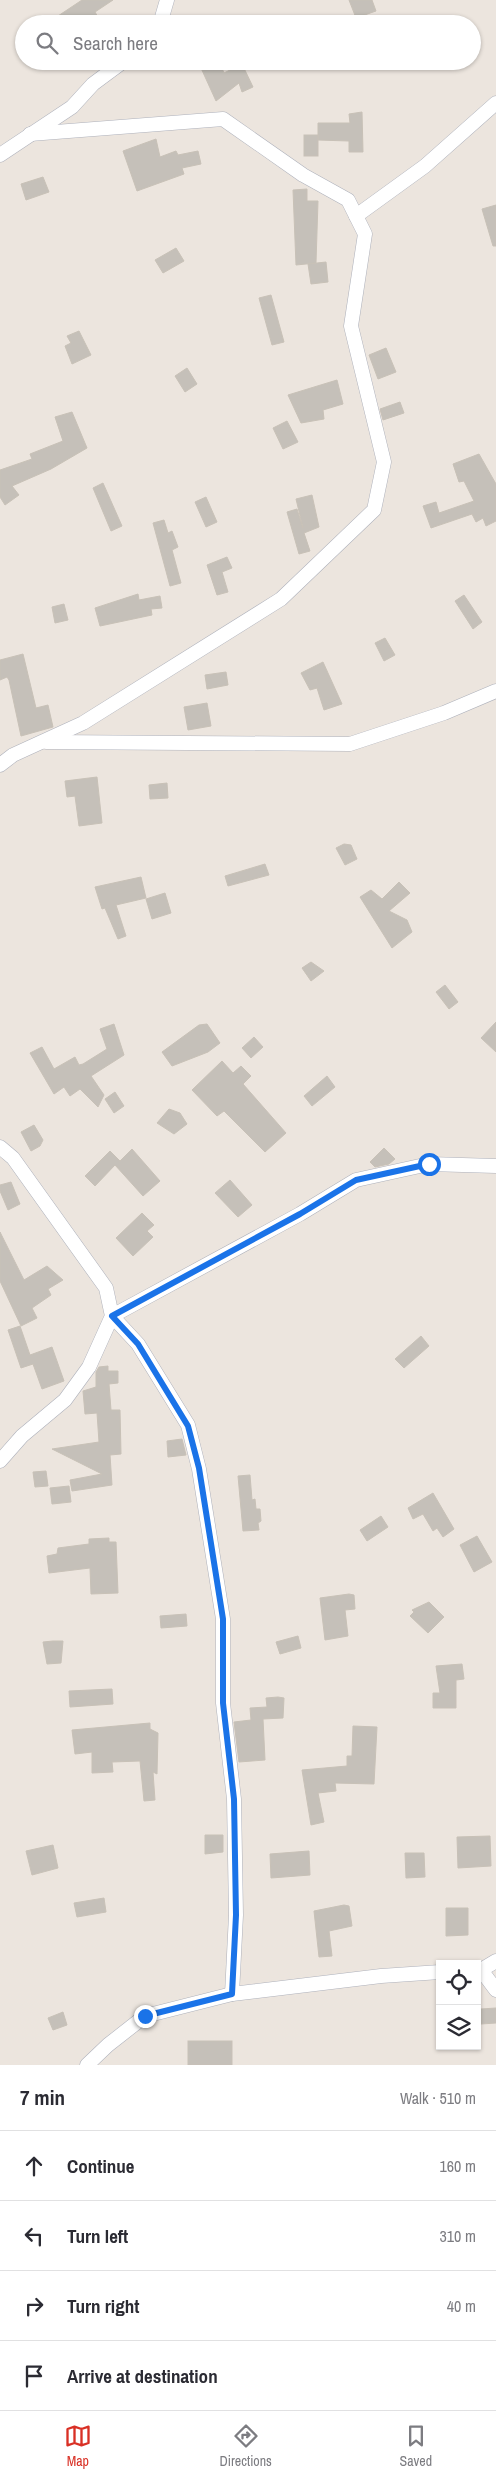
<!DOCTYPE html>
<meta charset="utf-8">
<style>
:root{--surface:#fff;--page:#f7f7f7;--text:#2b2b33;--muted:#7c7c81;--line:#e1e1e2;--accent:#d93025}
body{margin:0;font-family:"Archivo Narrow",sans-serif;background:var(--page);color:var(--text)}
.controls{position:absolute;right:15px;bottom:15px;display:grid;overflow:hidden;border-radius:0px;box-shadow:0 1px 4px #0004}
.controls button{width:45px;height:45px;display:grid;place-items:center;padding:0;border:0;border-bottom:1px solid var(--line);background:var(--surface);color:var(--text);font:25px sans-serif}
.stop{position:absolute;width:15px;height:15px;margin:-11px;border:4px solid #1a73e8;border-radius:50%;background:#fff}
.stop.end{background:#1a73e8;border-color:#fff;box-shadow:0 1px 5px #0008}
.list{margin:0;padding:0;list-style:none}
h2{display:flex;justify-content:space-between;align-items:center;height:65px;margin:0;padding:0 20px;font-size:21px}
h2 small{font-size:16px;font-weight:400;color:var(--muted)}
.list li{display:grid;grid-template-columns:32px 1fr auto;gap:15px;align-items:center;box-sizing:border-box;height:70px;padding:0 20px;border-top:1px solid var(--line)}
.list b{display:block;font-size:19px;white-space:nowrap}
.list em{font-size:16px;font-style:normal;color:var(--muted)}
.icon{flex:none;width:28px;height:28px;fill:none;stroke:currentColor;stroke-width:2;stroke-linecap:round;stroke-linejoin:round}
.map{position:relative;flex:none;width:496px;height:2065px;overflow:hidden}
.search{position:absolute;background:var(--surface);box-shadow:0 1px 4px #0004;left:15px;right:15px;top:15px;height:55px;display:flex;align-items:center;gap:12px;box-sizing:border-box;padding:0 18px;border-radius:28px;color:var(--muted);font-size:19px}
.sheet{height:345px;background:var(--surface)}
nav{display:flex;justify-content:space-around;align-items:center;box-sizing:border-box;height:70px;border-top:1px solid var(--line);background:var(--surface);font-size:14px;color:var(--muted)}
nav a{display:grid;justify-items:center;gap:2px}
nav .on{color:var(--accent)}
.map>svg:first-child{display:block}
</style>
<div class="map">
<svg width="496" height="2065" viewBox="0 0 496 2065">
<rect width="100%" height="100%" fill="#ece5de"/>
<!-- building -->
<g fill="#c5c0b9" stroke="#c8c1b7">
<path d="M82,0H113L95,12L102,24H46Z"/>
<path d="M349,0H372L376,11L356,18Z"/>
<path d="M216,61H219L224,73L242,64L253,87L242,92L239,83L216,101L201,68Z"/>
<path d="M362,112L363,152H349V141L318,140V123H350L349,114Z"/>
<rect x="304" y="135" width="14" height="21"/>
<path d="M156,139L160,157L176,151L178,155L198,151L201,164L182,168L184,174L137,191L123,151Z"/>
<path d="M43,177L49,192L26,200L21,184Z"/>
<path d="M307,189V201H318L316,263L296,265L293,190Z"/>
<path d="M496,205V246H493L482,209Z"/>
<path d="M176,248L184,261L163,273L155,260Z"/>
<path d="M326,262L328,282L311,284L308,264Z"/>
<path d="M271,295L284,342L272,345L259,298Z"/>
<path d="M79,331L91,355L72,364L65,346L71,343L67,336Z"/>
<path d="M386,348L396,372L378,379L369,355Z"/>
<path d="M187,368L197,384L185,392L175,376Z"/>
<path d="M337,380L343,404L323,410L324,419L301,423L288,395Z"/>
<path d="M400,402L404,413L383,420L380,409Z"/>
<path d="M72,412L87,448L51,469L12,486L19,495L5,505L0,497V470L32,459L30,454L63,441L55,417Z"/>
<path d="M287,421L298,442L283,449L273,428Z"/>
<path d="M479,454L496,484V521L486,526L483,518L476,522L472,514L431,528L423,506L436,502L439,513L474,501L464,481L459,482L453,464Z"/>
<path d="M103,483L122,526L111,531L93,488Z"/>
<path d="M312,495L319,527L304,533L310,551L299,554L287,512L297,509L303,528L296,499Z"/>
<path d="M206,497L217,522L206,527L195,502Z"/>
<path d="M164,520L168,533L172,531L178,547L172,550L181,583L170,586L153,523Z"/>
<path d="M227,557L232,568L222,572L228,592L217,595L207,565Z"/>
<path d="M138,594L139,600L160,596L162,608L151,609L152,615L100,626L95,608Z"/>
<path d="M464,595L482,622L473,629L455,601Z"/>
<path d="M64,604L68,620L55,623L52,607Z"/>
<path d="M385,638L395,655L384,661L375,643Z"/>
<path d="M23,654L36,708L48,705L53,727L21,736L9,680L7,677L0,680V660Z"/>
<path d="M323,662L342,704L324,710L317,688L310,690L301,673Z"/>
<path d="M226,672L228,685L207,689L205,675Z"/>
<path d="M207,703L211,726L188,730L184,707Z"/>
<path d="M97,777L102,823L79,826L75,796L67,797L65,781Z"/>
<path d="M167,783L168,798L150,799L149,785Z"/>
<path d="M344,844L351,845L357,859L345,865L336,848Z"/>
<path d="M265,864L269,875L228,886L225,876Z"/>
<path d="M141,877L146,898L116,905L126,936L118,939L105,908L102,909L95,887Z"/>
<path d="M399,882L410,893L389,911L407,920L412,932L392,948L360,897L371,890L382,899Z"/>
<path d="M165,893L171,913L152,919L146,899Z"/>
<path d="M311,962L324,971L311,981L302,968Z"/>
<path d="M445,985L458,1002L449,1009L436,992Z"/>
<path d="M496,1022V1052L481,1038Z"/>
<path d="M114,1024L124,1055L91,1076L104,1095L98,1107L80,1089L70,1096L64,1087L54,1094L30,1053L42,1047L54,1069L75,1057L79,1065L83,1064L107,1049L100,1029Z"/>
<path d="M207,1024L220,1043L208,1052L172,1066L162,1052L199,1025Z"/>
<path d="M254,1037L263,1047L251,1058L242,1048Z"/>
<path d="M222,1061L233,1073L241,1066L251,1076L243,1084L286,1133L265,1152L224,1111L217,1116L192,1090Z"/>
<path d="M327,1076L335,1087L312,1106L304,1096Z"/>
<path d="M115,1092L124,1106L114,1113L105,1099Z"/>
<path d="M169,1109L180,1113L187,1124L174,1134L157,1123Z"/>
<path d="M34,1125L43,1140L40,1146L31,1151L21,1132Z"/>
<path d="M384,1148L395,1159L389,1164L375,1167L370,1162Z"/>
<path d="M132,1149L160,1181L143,1196L115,1165L95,1186L85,1176L110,1151L120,1161Z"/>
<path d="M230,1180L252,1205L238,1217L215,1193Z"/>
<path d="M11,1182L20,1204L8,1210L0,1191V1185Z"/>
<path d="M142,1213L154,1225L147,1231L153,1237L133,1256L116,1238Z"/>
<path d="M0,1232L24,1280L47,1266L63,1280L48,1289L51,1295L32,1308L37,1318L21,1326L0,1281Z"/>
<path d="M20,1326L30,1355L52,1347L64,1381L42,1389L33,1364L21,1368L8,1330Z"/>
<path d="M421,1336L429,1346L404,1368L395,1359Z"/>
<path d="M108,1366V1371H118V1383L109,1384L111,1410H120L121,1454L110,1455L112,1485L72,1491L70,1480L102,1474L52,1449L99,1442L97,1413L85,1414L83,1391L96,1387V1372L99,1367Z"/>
<path d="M182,1439L186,1455L168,1457L167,1441Z"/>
<path d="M46,1471L48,1486L35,1487L33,1472Z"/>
<path d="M250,1475L252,1500L255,1499L256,1509H260L261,1521L258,1523L259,1530L243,1531L238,1476Z"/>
<path d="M69,1486L71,1502L52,1504L50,1488Z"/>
<path d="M433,1493L454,1529L443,1537L437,1528L433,1531L423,1514L413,1519L408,1508Z"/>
<path d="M381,1516L388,1527L367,1541L360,1530Z"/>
<path d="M477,1536L492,1562L474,1572L460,1545Z"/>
<path d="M109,1538V1542H116L118,1593L91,1594L90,1568L49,1573L47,1556L57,1554L58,1548L89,1544V1539Z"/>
<path d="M349,1594L354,1595L355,1609L345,1610L348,1636L325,1640L320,1598Z"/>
<path d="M429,1602L444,1617L428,1633L410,1616L414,1612L412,1610Z"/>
<path d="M186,1614L187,1626L161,1628L160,1616Z"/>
<path d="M298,1636L301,1648L280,1654L276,1642Z"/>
<path d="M53,1641H63L61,1663L47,1664L43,1642Z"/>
<path d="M462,1664L464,1679L456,1680V1708H433V1693H440L436,1666Z"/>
<path d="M112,1689L113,1704L70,1707L69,1691Z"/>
<path d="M278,1697L284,1698L283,1718L263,1719L265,1760L239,1762L234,1722L251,1720L250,1708L267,1707L266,1698Z"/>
<path d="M150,1723V1729L158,1733L157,1774L153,1772L155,1800L144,1801L140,1761L112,1762L113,1772L92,1773V1752L75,1754L72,1730Z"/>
<path d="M353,1726L377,1727L374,1784L335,1783L336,1791L318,1793L324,1822L311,1825L302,1770L347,1766V1756H352Z"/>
<path d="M205,1835H223V1852L205,1854Z"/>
<path d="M490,1836L491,1866L458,1868L457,1837Z"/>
<path d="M53,1845L58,1868L32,1875L26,1851Z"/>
<path d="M309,1851L310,1875L271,1878L270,1854Z"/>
<path d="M405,1853H424L425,1877L406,1878Z"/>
<path d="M104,1898L106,1912L77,1917L74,1903Z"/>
<path d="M344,1905L349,1906L352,1926L329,1931L332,1956L319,1957L314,1911Z"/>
<path d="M446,1908H468V1935L446,1936Z"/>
<path d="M496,2008V2023L481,2024V2009Z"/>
<path d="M63,2012L67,2025L53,2030L48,2018Z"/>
<rect x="188" y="2041" width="44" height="24"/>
</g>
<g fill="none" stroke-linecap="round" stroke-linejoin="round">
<defs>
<g id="street">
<path d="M160,24L167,0"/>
<path d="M0,155L72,107L93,84L124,61"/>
<path d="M356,216L425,166L496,103"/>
<path d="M46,742L350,744L444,713L496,691"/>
<path d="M0,765L13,755L83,723L281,599L374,510L384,462L351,326L365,234L348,200L303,175L223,119L30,134"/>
<path d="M0,1147L13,1158L106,1288L112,1316L89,1367L65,1400L22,1436L0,1461"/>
<path d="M481,1970L496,1990"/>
<path d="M481,1970L496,1961"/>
<path d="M232,1994L236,1915L234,1799L223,1703V1619L199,1469L188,1425L138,1344L112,1316L300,1214L356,1180L429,1164L496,1166"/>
<path d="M87,2065L108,2045L145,2016L232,1994L381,1976L440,1972"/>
</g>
</defs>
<!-- street casing -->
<use href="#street" stroke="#aeb1bb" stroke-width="15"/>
<!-- street -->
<use href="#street" stroke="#fff" stroke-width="14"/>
</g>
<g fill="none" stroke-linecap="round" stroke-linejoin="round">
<!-- route -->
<path stroke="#1a73e8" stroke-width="6" d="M145,2016L232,1994L236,1915L234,1799L223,1703V1619L199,1468L188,1426L138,1344L112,1316L300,1214L356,1180L429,1164"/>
</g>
</svg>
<div class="controls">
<button><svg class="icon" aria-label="locate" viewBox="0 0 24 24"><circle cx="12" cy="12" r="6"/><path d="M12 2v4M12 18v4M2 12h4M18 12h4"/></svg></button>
<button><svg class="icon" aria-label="layers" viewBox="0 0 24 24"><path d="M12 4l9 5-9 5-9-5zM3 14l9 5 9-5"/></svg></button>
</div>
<div class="stop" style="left:429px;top:1164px"></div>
<div class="stop end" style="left:145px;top:2016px"></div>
<div class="search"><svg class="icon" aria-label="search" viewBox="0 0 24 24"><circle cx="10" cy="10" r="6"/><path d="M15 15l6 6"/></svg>Search here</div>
</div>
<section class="sheet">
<h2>7 min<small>Walk · 510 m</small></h2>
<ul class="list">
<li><svg class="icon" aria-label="ahead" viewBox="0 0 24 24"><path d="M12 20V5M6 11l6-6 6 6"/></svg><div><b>Continue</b></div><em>160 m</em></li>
<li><svg class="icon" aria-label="left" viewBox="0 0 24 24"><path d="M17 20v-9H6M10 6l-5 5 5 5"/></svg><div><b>Turn left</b></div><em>310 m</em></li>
<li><svg class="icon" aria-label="right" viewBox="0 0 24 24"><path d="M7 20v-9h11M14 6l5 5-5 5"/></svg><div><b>Turn right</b></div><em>40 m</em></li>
<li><svg class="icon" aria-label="arrive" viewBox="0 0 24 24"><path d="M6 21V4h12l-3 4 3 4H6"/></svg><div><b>Arrive at destination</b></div></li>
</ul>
</section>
<nav>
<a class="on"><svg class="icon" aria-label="map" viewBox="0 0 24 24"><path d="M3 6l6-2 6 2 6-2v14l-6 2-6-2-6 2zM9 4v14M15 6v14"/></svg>Map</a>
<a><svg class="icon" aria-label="directions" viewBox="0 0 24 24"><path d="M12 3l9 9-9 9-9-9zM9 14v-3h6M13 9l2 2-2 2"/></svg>Directions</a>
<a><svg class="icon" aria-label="saved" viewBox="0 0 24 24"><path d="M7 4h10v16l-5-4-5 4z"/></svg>Saved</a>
</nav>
